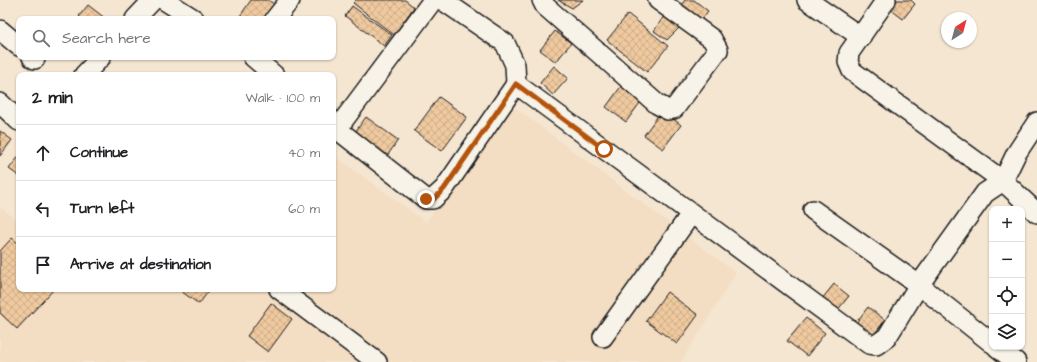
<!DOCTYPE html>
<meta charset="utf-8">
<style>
:root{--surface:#fff;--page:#f6f6f6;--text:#202124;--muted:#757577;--line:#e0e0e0}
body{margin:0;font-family:"Architects Daughter",sans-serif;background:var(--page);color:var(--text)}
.controls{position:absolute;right:12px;bottom:12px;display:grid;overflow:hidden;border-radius:8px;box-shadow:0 1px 3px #0004}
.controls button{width:36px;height:36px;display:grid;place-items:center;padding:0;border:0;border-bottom:1px solid var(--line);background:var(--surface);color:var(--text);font:20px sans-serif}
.compass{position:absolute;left:941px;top:12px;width:36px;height:36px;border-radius:50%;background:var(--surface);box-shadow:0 1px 3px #0004;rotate:36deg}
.stop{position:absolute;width:12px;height:12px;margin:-9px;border:3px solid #b45309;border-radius:50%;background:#fff}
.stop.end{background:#b45309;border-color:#fff;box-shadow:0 1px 4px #0008}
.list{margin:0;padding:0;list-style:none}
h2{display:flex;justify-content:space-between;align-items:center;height:52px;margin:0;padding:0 16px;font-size:17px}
h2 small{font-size:13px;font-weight:400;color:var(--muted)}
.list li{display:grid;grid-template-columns:26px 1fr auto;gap:12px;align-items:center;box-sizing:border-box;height:56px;padding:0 16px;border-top:1px solid var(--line)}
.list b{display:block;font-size:15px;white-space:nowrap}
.list em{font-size:13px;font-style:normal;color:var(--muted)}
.icon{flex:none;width:22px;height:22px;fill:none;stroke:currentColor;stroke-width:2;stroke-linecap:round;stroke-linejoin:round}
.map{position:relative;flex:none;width:1037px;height:362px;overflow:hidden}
.search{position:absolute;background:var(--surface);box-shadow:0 1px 3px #0004;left:16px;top:16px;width:320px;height:44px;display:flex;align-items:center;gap:10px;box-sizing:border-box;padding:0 14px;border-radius:8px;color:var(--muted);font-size:15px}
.panel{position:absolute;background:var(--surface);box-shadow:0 1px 3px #0004;left:16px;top:72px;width:320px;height:220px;border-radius:8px}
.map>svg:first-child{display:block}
</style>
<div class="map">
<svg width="1037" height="362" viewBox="0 0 1037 362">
<defs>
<pattern id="building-cross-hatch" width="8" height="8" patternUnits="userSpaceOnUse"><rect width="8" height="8" fill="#efc99f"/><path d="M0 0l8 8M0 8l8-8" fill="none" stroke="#ccac88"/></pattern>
</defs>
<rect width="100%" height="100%" fill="#f5e6d2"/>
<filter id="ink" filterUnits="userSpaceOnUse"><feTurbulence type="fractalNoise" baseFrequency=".025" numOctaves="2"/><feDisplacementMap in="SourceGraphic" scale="8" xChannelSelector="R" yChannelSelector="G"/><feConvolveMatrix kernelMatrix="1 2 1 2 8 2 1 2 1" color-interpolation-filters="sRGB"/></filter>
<g filter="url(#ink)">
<!-- built -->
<path fill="#f3ddc3" d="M510,104L736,273L681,362H0V207L19,222V289H333V155L426,222Z"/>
<!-- building -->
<g fill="url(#building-cross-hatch)" stroke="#1c1c1c">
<path d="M251,0H268L274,4L263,19H244L240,16Z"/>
<path d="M356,0H405L414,7L394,35L353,3Z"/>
<path d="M558,0H583L572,8Z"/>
<path d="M685,0H694L708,11L698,24L678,9Z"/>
<path d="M897,0H911L915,4L903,19L890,9Z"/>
<path d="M88,5L106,19H82L79,16Z"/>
<path d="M352,6L392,35L384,46L345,16Z"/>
<path d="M628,14L668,46L647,72L607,40Z"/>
<path d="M664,16L679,28L667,40L654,31Z"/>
<path d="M555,31L571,43L556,62L540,50Z"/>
<path d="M554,66L568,78L553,95L540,83Z"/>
<path d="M622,85L642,100L626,122L606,107Z"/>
<path d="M439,97L467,117L442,151L414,131Z"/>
<path d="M662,110L681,125L663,149L644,135Z"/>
<path d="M366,117L398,140L383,162L350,139Z"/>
<path d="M0,131L12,140L0,156Z"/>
<path d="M19,156V176L9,169Z"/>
<path d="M12,238L19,244V289H54L17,329L0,313V251Z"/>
<path d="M834,284L849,296L832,317L817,305Z"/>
<path d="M178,289H210L199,304Z"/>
<path d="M667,292L698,315L677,344L646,321Z"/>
<path d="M271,303L292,319L268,352L247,336Z"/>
<path d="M868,307L885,320L869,341L852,328Z"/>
<path d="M806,318L825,333L807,356L787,341Z"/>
</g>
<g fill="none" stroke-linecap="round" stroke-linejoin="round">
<defs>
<g id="minor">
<path d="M164,0L194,19"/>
<path d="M442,0L505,43L515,65L516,84"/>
<path d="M542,0L545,6L657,104L668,110L674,109L718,50L712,39L658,0"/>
<path d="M807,0L861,37"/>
<path d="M886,0L849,53L848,62L852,71L1003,181L1037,213"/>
<path d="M135,19L153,0"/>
<path d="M275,19L290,0"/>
<path d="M0,30L19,46"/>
<path d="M32,57L35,59"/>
<path d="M253,57L274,75"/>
<path d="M84,75L101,57"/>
<path d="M0,103L19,121"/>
<path d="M333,126L426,199H433L444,189L516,84L869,344L876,345L887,337L919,285L985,193L1003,181L1016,154L1037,122"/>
<path d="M337,129L433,0"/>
<path d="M813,210L919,285L992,343"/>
<path d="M279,289L377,362"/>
<path d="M603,337L691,214"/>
<path d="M997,347L1016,362"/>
</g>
</defs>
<!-- minor casing -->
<use href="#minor" stroke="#1c1c1c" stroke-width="22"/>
<!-- minor -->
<use href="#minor" stroke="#f7f3e8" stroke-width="19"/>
</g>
</g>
<g fill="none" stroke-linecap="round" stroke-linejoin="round" filter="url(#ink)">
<!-- route -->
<path stroke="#b45309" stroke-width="5" d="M426,199L433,200L444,189L516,84L604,149"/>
</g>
</svg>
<div class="controls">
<button>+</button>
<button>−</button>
<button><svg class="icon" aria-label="locate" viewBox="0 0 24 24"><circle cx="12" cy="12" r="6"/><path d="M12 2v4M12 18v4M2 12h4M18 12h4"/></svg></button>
<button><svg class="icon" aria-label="layers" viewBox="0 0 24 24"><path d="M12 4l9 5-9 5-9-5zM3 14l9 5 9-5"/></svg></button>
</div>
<svg class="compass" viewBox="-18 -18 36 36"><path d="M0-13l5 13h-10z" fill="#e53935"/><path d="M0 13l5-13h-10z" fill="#757577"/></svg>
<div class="stop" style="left:604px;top:149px"></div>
<div class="stop end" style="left:426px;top:199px"></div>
<div class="search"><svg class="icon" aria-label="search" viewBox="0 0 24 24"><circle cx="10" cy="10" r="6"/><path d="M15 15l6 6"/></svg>Search here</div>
<section class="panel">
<h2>2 min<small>Walk · 100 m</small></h2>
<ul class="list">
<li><svg class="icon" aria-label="ahead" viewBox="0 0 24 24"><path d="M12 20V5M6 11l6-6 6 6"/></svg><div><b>Continue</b></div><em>40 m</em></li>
<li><svg class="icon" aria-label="left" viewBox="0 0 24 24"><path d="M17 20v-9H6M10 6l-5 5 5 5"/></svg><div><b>Turn left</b></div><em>60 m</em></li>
<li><svg class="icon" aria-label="arrive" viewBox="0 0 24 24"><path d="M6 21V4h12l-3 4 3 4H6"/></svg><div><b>Arrive at destination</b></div></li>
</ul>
</section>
</div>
